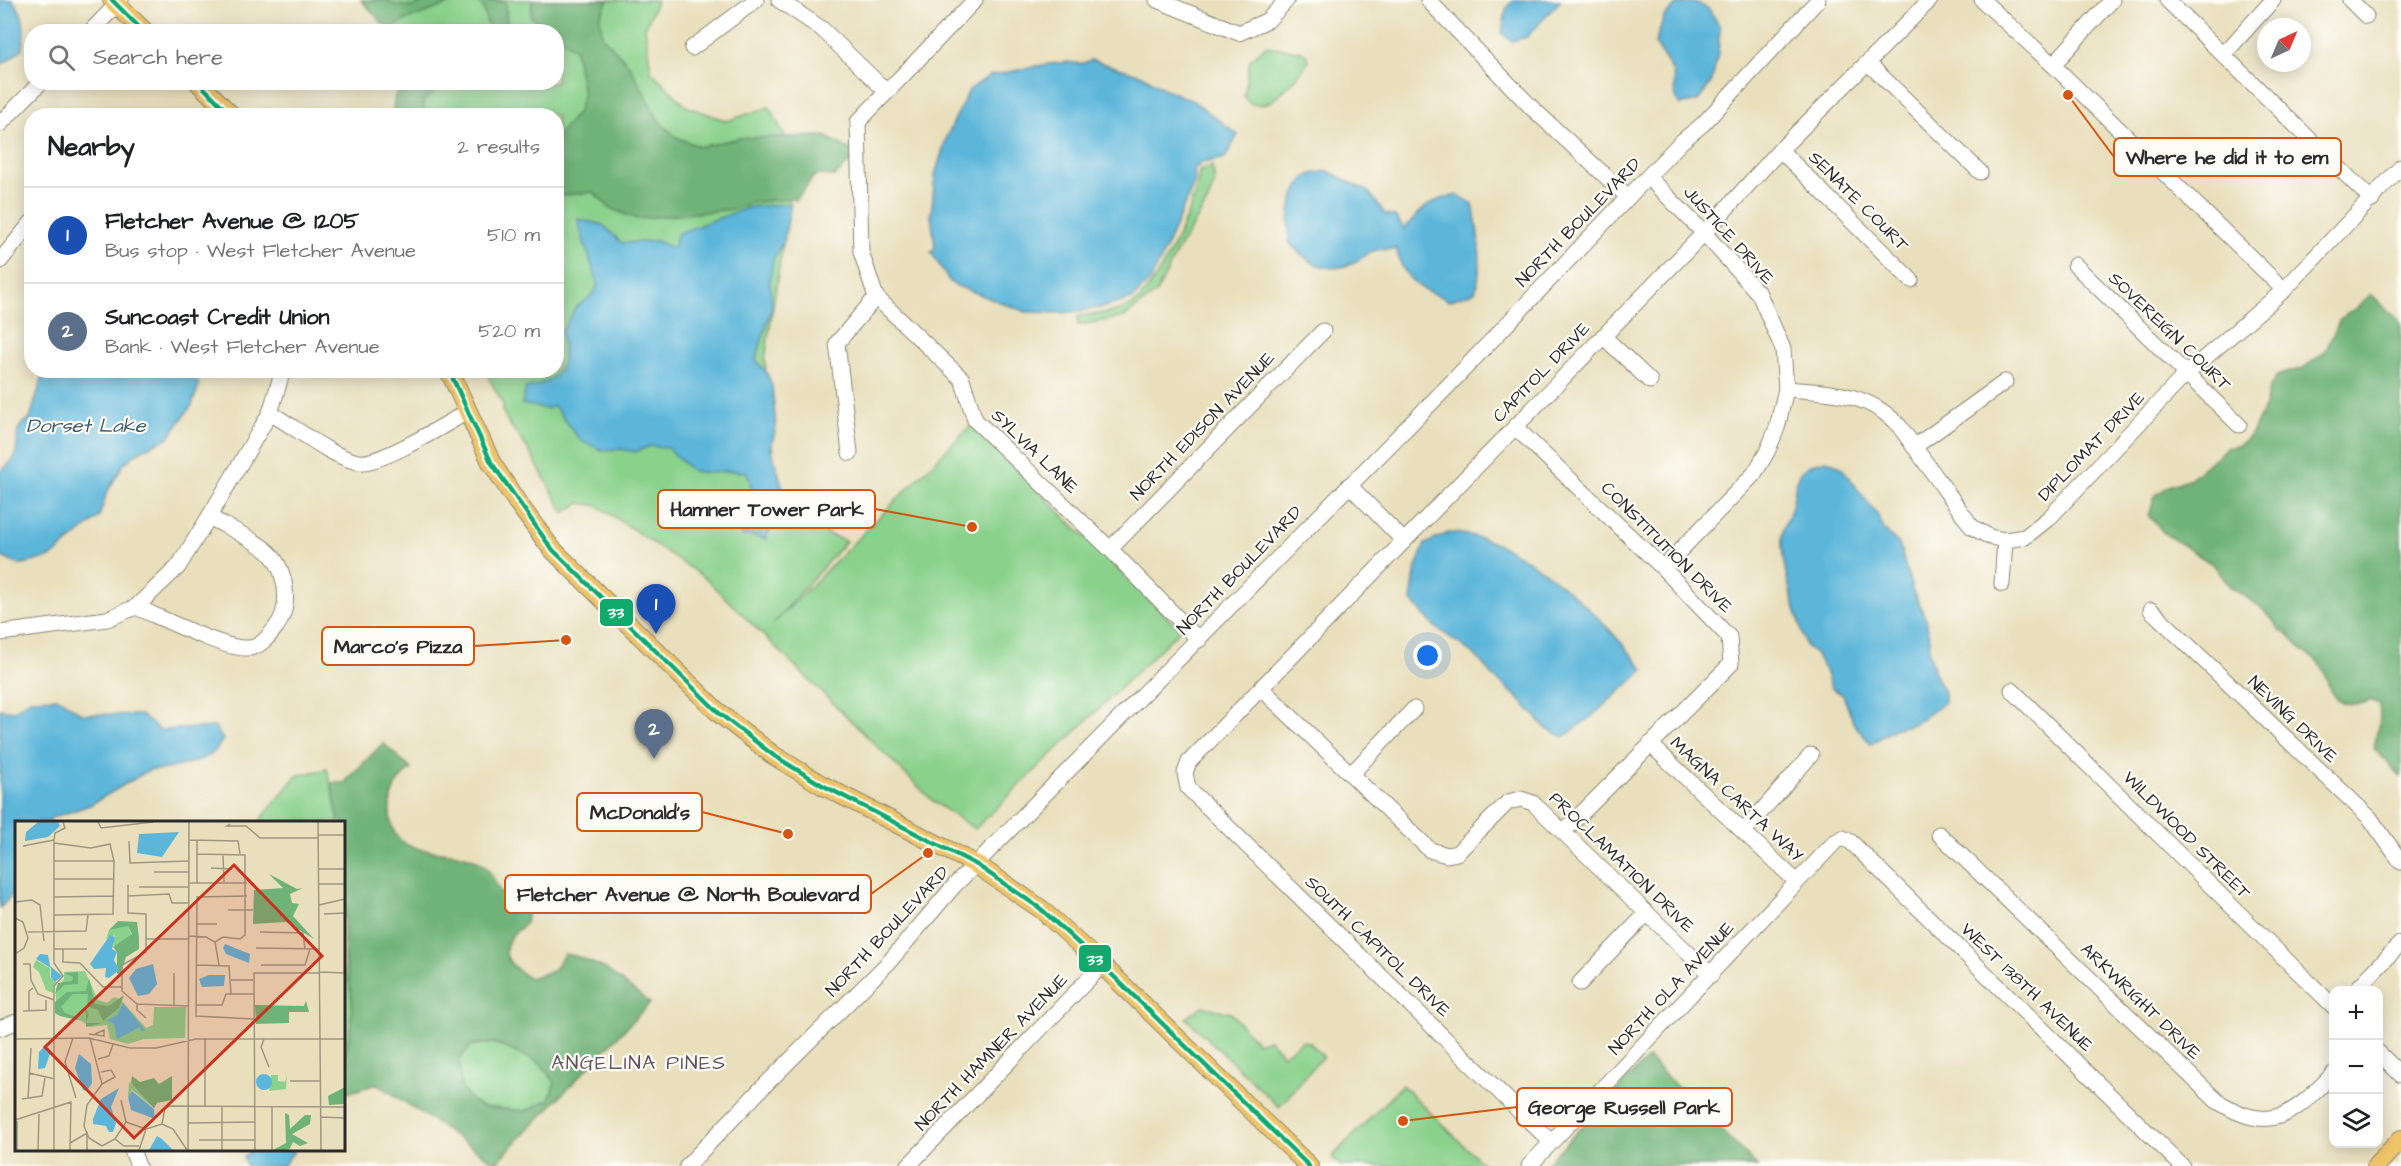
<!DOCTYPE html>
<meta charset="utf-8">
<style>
:root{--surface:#fff;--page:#f6f6f6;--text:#202124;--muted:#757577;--line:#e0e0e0;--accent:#db2777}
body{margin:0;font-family:"Architects Daughter",sans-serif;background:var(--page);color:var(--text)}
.controls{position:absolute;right:18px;bottom:18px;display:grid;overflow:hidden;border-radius:12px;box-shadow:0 3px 15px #0003}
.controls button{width:54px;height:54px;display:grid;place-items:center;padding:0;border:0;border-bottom:2px solid var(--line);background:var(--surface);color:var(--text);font:30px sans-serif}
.compass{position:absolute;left:2257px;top:18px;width:54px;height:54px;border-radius:50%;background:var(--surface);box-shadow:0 3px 15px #0003;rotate:44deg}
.you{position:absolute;left:1428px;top:656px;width:21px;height:21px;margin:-15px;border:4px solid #fff;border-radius:50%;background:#1a73e8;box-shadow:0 0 0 9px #1a73e833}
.badge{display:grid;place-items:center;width:39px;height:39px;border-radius:50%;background:var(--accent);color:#fff;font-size:20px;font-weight:700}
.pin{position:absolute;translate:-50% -50px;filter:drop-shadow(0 2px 3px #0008)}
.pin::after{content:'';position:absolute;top:32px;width:21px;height:18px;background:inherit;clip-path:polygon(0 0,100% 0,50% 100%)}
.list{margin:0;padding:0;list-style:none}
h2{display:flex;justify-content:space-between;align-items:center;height:78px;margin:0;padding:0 24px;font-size:26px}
h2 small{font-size:20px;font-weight:400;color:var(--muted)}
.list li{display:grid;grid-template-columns:39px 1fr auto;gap:18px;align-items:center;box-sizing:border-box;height:96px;padding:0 24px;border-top:2px solid var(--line)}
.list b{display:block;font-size:22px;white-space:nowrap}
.list p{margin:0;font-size:20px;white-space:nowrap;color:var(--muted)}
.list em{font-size:20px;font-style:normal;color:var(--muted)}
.icon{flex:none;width:33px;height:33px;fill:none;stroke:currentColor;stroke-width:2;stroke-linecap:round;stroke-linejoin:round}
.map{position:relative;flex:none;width:2401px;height:1166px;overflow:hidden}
.search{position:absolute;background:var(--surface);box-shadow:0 3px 15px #0003;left:24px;top:24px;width:540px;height:66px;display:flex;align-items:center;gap:15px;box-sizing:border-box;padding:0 21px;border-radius:24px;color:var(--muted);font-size:22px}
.panel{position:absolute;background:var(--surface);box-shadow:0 3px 15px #0003;left:24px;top:108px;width:540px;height:270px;border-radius:24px}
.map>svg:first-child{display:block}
</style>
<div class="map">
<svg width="2401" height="1166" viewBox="0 0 2401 1166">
<rect width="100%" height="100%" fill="#fdfcf7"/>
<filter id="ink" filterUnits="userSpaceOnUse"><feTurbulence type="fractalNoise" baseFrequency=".0167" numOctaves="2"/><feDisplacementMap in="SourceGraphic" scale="12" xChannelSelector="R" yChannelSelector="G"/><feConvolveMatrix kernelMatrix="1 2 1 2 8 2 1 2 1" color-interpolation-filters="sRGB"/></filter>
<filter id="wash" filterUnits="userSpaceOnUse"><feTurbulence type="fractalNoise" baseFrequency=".008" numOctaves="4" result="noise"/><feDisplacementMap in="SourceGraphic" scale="24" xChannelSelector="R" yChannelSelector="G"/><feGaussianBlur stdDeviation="1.35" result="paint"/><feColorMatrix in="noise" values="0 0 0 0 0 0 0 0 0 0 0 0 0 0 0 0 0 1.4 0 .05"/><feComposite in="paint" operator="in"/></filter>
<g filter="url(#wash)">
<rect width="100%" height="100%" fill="#e9dfbc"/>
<!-- green -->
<g fill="#8ad18c" stroke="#5a7e5c" stroke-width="1.5">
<path d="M373,0H657L645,28L651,71L686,106L727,121L769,107L796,157L765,360L773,456L787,517L802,524L809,520L818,522L828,534L846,541L773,624L971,425L1180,630L975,829L934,802L705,578L598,506L580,503L564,513L528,449L508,422L503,412V404L485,371L556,370V116L416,115L414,83L556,82V32L392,31Z"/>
<path d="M1266,46L1304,52L1309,60C1304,71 1277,100 1265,104C1260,106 1255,104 1250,104L1244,96L1250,60Z"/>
<path d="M1212,166L1215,182L1208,201L1176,253L1157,292L1124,317L1078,325V316C1095,314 1123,313 1136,302C1159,283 1199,199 1199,171Z"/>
<path d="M327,769L337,806L339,822H259L296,776Z"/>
<path d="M344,950L352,1000L351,1024L344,1063Z"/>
<path d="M1202,1006L1231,1013L1257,1043L1269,1039L1283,1055L1302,1041L1309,1042L1323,1056L1279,1107L1186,1018Z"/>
<path d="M494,1043L539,1062L555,1082L549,1100L525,1111L482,1107L472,1101L461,1088L459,1060L471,1045Z"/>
<path d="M1402,1085L1485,1166H1341L1332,1157Z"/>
</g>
<!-- forest -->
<g fill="#6fb378" stroke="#4d6f52" stroke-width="1.5" fill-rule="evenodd">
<path d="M361,0H388L390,4L412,7L429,0H460L404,21L389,30Z"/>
<path d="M476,0L506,2L507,31H489L483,7Z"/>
<path d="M532,0H608L600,17L602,36L630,66L659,121L676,137L700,147L739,138L825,136L853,151L852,160L835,176L815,175L796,200L791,198L750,203L734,209L637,219L610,208L593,192L557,196V136L578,112L583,94L575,49L557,35L556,32L553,31L531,17Z"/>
<path d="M410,83H444L423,101L425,115H392L395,95Z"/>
<path d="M2371,294L2401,323V777L2374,748L2380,717L2379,705L2371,700C2356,706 2339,707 2331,690C2326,681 2326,672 2319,664C2314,658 2306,654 2301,649C2293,641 2292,634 2280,631L2275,622L2258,605L2230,587L2214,565L2165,534L2149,516L2155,496L2169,486L2191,478L2226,448L2240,445L2252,433L2265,406L2269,388L2277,376L2303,368L2325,352L2339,322L2347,313L2357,308Z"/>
<path d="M383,743L411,769C397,778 391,791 390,808C388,868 450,841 481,863C492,871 495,882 500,893L520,898L527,914L526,923C521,928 511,934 509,940C499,958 516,970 529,978L553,971L564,954L576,956L604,968L650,1003L496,1163L377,1084L344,1094V1063L351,1024L352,1000L344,950V822H339L331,783H344ZM494,1043L539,1062L555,1082L549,1100L525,1111L482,1107L472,1101L461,1088L459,1060L471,1045Z"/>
<path d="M1648,1058L1757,1166H1544Z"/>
</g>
<!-- water -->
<g fill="#5cb6da" stroke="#447082" stroke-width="1.5">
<path d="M0,0H12C26,13 25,32 22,49L9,60L0,65Z"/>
<path d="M1513,0H1561L1527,37L1512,41L1502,34L1506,9Z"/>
<path d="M1695,2L1709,9L1720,27L1718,53L1712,81L1698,101L1680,105L1675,97L1673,72L1655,43L1664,17L1677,4Z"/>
<path d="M1092,60L1142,75L1163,88L1195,102L1238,135L1225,158L1202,163L1194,169L1195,181L1161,259L1150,281L1132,299L1105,307L1065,313L1026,312L955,285L950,282L931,252L934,251L935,247L931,216L935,175L947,136L969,90L989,76L1048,64L1068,62L1081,64Z"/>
<path d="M1328,171L1369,192L1385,214L1395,216L1404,229C1425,207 1426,201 1458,195L1473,204C1478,230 1484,267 1475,292L1448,301C1441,295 1435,295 1427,291C1410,283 1398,265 1397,249C1389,249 1380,249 1373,251C1367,253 1360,260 1354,263C1326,275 1307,263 1289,242C1288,221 1289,189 1309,175C1314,173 1322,172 1328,171Z"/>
<path d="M791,203L784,241L773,259L770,282L772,307L756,360L767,373L772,386L776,427L771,448L784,492L766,539L749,535L742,536L739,522L726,504L738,502L752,490L747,472L726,471L710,473L692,471L668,448L650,446L635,452L620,449L602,450L581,441L554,406L547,409L522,404L526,388C561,381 568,367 561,333L576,307L589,298L598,286C593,262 582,243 578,219L603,225L622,243L656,241L673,248L678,233L750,207Z"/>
<path d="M44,371H192L199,385L192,405L169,437L137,453L124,464L107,492L99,517L51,557L19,565L0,556V471C5,467 12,463 14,457C23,440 8,430 30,419Z"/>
<path d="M1827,460L1841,467L1879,517L1884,530L1899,544L1912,589L1926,619L1930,639L1929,651L1937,680L1944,692V703L1915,723L1894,729L1871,744L1854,724L1843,695L1831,688L1825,670L1815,654L1806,646C1798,618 1780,564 1782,536C1783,526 1788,519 1791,510C1799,480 1789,468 1827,460Z"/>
<path d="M1448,533C1520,533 1602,617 1644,670L1591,717L1564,737L1547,729L1517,697L1493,676L1475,655L1434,626L1411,600L1416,567L1425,544Z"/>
<path d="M59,698L82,714L141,715L160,730L215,727L223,740C220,743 217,749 214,752C204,761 163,772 149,770L90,805L51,818L49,822H16V891L0,908V709L14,711L30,699Z"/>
<path d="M249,1150H295L283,1166H246L243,1156L249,1153Z"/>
</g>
</g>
<g filter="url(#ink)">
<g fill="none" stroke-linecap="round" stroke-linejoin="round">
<defs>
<g id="minor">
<path d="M779,0L822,29L887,92"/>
<path d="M975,0L858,122L861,252L876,297L962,379L975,420L1110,549L1199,640"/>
<path d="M1157,0L1239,33L1268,20L1287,0"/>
<path d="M1428,0L1532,108L1628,197"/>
<path d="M1982,0L2053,65L2284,290"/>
<path d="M2167,0L2372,200"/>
<path d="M2350,0L2366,16"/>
<path d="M90,32L121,0"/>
<path d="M692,48L756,0"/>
<path d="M2224,54L2273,0"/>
<path d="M1868,63L1980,172"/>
<path d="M2053,65L2112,0"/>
<path d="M0,124L41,82"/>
<path d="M1780,150L1911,280"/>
<path d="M1648,177L1704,233L1759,294L1783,349L1786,389L1777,428L1767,452L1754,474L1663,568"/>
<path d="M0,261L32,222"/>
<path d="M2075,265L2239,425"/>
<path d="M1603,336L1650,381"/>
<path d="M1786,389C1829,392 1869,392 1900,427L1972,527L1990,537L2005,540L2025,537L2050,517L2186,374L2284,290L2401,167"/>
<path d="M270,413C297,428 329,456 358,462C379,466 446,424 467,412"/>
<path d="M1515,427L1663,568L1729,637L1731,664L1563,832"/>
<path d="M1914,447L2005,382"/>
<path d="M850,453L837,343L876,297"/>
<path d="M1349,485L1404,541"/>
<path d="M1110,549L1323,331"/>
<path d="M2002,584L2005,540"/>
<path d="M136,607C160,617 225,650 248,648C260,648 269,636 276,627C293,606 286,565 265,549C248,536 227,527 209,517"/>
<path d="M2151,610L2370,818L2401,862"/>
<path d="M0,633L107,619L136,607L178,567L209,517L270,413L283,370"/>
<path d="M1261,688L1430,850L1447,855L1457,853L1508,802L1521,799L1533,803L1711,975"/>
<path d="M2012,690L2334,1007"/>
<path d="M1650,744L1797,882"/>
<path d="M1351,774L1414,709"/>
<path d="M1744,831L1811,755"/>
<path d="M1939,834L2217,1101C2272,1136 2294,1114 2334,1073"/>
<path d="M1580,983L1647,913"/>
<path d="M2356,990L2401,943"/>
<path d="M0,1028L16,1022"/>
<path d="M2378,1052L2401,1075"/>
<path d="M1551,1142L1188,788L1185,773L1189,762L1261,688L1704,233L1780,150L1930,0"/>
<path d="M132,1150L138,1166"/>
<path d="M687,1166L762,1088L889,962L954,886L1447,387L1681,142L1703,124L1818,0"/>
<path d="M908,1166L1102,965"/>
<path d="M1529,1166L1797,882L1835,842L1843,838L1851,842L2182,1166"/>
</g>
<g id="major">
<path d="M112,0L145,32"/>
<path d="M198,82L232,116"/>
<path d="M449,370L491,462L517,502L551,548L720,714L773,755L822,785L977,865L1041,909L1102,965L1309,1166"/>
<path d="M2376,1166L2401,1139"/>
</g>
</defs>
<!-- minor casing -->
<use href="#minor" stroke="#8a8574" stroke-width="17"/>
<!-- major casing -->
<use href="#major" stroke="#8a8574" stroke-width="20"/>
<!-- minor -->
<use href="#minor" stroke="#fff" stroke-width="15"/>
<!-- major -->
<use href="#major" stroke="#efc469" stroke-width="18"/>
<defs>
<g id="bus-1">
<path d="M112,0L144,32"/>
<path d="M198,82L232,116"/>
<path d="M449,370L491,462L551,548L720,714L773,755L822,785L977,865L1041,909L1102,965L1309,1166"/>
</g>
</defs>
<!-- bus-1 casing -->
<use href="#bus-1" stroke="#fdfcf7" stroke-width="9"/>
<!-- bus-1 -->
<use href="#bus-1" stroke="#11aa6d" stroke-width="4.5"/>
</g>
</g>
<g text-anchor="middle" stroke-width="4.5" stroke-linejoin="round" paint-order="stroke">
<!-- street labels -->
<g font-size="18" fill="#2b2b2b" stroke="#fdfcf7">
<text transform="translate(1859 201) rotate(45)" y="6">SENATE COURT</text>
<text transform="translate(1578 222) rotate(-46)" y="6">NORTH BOULEVARD</text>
<text transform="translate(1729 235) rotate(48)" y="6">JUSTICE DRIVE</text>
<text transform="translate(2170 331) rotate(44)" y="6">SOVEREIGN COURT</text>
<text transform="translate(1541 372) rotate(-46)" y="6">CAPITOL DRIVE</text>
<text transform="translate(1202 426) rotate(-46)" y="6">NORTH EDISON AVENUE</text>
<text transform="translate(2091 446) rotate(-46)" y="6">DIPLOMAT DRIVE</text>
<text transform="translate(1035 451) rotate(44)" y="6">SYLVIA LANE</text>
<text transform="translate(1667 547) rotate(45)" y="6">CONSTITUTION DRIVE</text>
<text transform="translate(1239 570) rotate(-46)" y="6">NORTH BOULEVARD</text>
<text transform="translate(2293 719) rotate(44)" y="6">NEVING DRIVE</text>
<text transform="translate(1737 799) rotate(43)" y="6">MAGNA CARTA WAY</text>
<text transform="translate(2187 835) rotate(45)" y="6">WILDWOOD STREET</text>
<text transform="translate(1622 862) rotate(44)" y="6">PROCLAMATION DRIVE</text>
<text transform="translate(887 931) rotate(-47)" y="6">NORTH BOULEVARD</text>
<text transform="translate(1378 946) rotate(44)" y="6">SOUTH CAPITOL DRIVE</text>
<text transform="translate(2027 987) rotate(44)" y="6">WEST 138TH AVENUE</text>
<text transform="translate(1671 988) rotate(-47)" y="6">NORTH OLA AVENUE</text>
<text transform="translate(2141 1001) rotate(44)" y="6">ARKWRIGHT DRIVE</text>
<text transform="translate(991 1052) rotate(-46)" y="6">NORTH HAMNER AVENUE</text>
</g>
<!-- water labels -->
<g font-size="20" font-style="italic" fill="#3c5c68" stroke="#fdfcf7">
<text x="86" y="432">Dorset Lake</text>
</g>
<!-- neighbourhood labels -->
<g font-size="20" letter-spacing="1.5" fill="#63535e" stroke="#fdfcf7">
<text x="639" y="1069">ANGELINA PINES</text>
</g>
</g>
<!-- overview -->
<g transform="translate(15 821)">
<rect width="330" height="330" fill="#e9dfbc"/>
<path d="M102,105H113L117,115L98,126L100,114L91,118L94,109ZM21,139L35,147V156L41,161L38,172L31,169L24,151L18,146ZM70,150L83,179L92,182L99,176L105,178L131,207L138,204L139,186H171L170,217L129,218L113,223L95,218L92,204L75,206L67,200L41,193V167L49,158V151ZM256,254H263V260L270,261L272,254L271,268L254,270ZM114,261L134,278L139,287L117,269L113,276Z" fill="#8ad18c"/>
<path d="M254,53L282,68L288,67L275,73L277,82L284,83L278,95L299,118L271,101L238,103L239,69L268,67ZM103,100L122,101L124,117V128L111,136L106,152L102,153V131L98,126L117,113L113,105L94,109ZM63,151V163L49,164L40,173L43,162L57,160L58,156L49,152ZM74,157L80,183L94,185L109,174L104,187L88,200L83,189L72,185L73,173H58L46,186L50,192L61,196L67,188H70L74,193L71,202H87L71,206V191L67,190L62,199L45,195L40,192V181L52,171L71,170ZM291,180L294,191H274V202L241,203L240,184L289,185ZM117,255L125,261L139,257L144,263L157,255V279L142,282L139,287L116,262ZM330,266L329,283L314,284L313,275ZM270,292L274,294L275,308L290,294H296L295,303L277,313L293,322L285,325L278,321L274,329H258L271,322Z" fill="#6fb378"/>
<path d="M23,1H43L45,5L33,16L10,20L11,11ZM164,11L147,36L122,32L124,13ZM95,114L100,116L97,128L102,131L99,139L104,149L94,157L90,156L91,147L79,148L75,143ZM210,123L235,133L234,142L211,133L208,127ZM25,133L33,134L35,145L47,155L40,161L36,156V147L21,138ZM138,143L142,163L134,173L123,175L114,157L121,148ZM194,154H210L209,165L187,166L184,158ZM108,182L131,210H126L125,206L102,218L99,203L92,199L102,194ZM30,225L36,230L30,247L23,248L24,231ZM64,233L76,243L77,262L72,270L68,269L60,247ZM241 261a8 8 0 1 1 16 0a8 8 0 1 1-16 0ZM104,267L96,286L101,302L98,311H94L91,305L78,303V298L86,278ZM117,270L139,288L140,298L116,289L113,276ZM142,315L147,318L158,329H134Z" fill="#5cb6da"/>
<path fill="none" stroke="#9d9782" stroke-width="1.5" d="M83,1L86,7L138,1M303,1L306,329M215,3L212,5H231L245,17H303M303,14H330M174,19L223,20L225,33M114,20L115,42L173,40M11,25H8L39,19M182,33L230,34V114L225,118L208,116L200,121M208,33L209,61M39,40H99M196,47L217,48M304,48H330M139,51H173M39,58H98M173,62H232M182,62V19M304,63H330M113,64V92L131,93V131L107,144V170L122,183L173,185M124,66H173M113,75L154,73L157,82H173M232,75L182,76L181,195L239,198M39,76L98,75M0,81L17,79L25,84L29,120M304,84L330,78M213,89H238M309,93L330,92M39,94L98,93L99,40L95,23L76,27L39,22M0,97L8,101L13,117L9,127L0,133M181,103H202M13,111L71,110L73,94M245,111L288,112L290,128M173,115L191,116L200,121L204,144M131,118H173M241,127L305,128M39,128H72M48,128V141L65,142M65,142L88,166H107M8,143H15L16,159L23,173L39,179M182,144L214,145L216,173M246,144H290L295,128M305,151L330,152M216,159H238M122,183V189L131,197M181,184H207L211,173H239M159,185V152M8,190L31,189V179M14,190V170L18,167M74,213L89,215V209L80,213M58,217L50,241L61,277M75,217L87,263L72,284L69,305L74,317L87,325M0,218L74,217L115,227H141L181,218H330M249,218L246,226L254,246M83,238L94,235L98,223M86,251L96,249L100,256L87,263M14,252L40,258M275,260H306M7,278L27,275L30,257M13,278L16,227M106,279L111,301M190,285V218M306,296L330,297M0,299L56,281M173,302L239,301M147,303L150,287L155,285L330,286M100,318L109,325H124M184,319H239M55,322L72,312V329M87,325L100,318L111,301L131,308M2,329V300M23,329L24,293M39,329V165L48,155L39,142V19L40,12L50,7L48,1M55,329L56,280M124,329L131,308L147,303L158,308L172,329M173,329L174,1M207,329V285M240,329L239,152H305M257,329V285"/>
<path fill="#c8321e" fill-opacity="0.15" stroke="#c8321e" stroke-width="3" d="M219,44L307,135L119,317L30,226Z"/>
<rect width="330" height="330" fill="none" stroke="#2b2b2b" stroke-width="3"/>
</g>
<!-- callouts -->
<path fill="none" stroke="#d5540f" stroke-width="2" d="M2068 95L2114 157M972 527L875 509M566 640L474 646M788 834L702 812M928 853L871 894M1403 1121L1517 1107"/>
<g fill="#d5540f" stroke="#fdfcf7" stroke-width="2">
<circle cx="2068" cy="95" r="6"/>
<circle cx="972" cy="527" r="6"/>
<circle cx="566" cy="640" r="6"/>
<circle cx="788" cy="834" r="6"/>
<circle cx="928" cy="853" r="6"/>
<circle cx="1403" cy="1121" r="6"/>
</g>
<g fill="#fdfcf7" stroke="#d5540f" stroke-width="2">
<rect x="2114" y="138" width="227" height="38" rx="6"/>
<rect x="658" y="490" width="217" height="38" rx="6"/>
<rect x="322" y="627" width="152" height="38" rx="6"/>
<rect x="577" y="793" width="125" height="38" rx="6"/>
<rect x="505" y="875" width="366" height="38" rx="6"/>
<rect x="1517" y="1088" width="215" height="38" rx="6"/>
</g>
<g font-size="20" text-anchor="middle" font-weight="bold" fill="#2b2b2b">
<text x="2227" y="164">Where he did it to em</text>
<text x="767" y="516">Hamner Tower Park</text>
<text x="398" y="653">Marco's Pizza</text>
<text x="640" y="819">McDonald's</text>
<text x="688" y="901">Fletcher Avenue @ North Boulevard</text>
<text x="1624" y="1114">George Russell Park</text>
</g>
<g stroke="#fdfcf7" stroke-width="2">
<rect x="599" y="598" width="35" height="29" rx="6" fill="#11aa6d"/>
<rect x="1078" y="944" width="34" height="29" rx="6" fill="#11aa6d"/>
</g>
<g font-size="16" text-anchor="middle" font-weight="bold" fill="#fff">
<text x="616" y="618">33</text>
<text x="1095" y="965">33</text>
</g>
</svg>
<div class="controls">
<button>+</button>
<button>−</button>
<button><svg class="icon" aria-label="layers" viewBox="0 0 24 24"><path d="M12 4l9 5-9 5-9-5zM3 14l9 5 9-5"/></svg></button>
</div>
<svg class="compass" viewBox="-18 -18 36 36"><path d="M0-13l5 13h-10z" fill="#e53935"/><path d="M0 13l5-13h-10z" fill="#757577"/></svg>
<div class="you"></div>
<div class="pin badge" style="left:656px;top:634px;background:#1a4fb4">1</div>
<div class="pin badge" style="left:654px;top:759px;background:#5c6f8a">2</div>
<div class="search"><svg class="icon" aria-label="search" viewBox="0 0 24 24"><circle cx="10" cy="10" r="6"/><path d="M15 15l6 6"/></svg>Search here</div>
<section class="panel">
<h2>Nearby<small>2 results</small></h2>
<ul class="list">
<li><span class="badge" style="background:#1a4fb4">1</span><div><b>Fletcher Avenue @ 1205</b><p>Bus stop · West Fletcher Avenue</p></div><em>510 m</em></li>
<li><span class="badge" style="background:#5c6f8a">2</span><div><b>Suncoast Credit Union</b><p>Bank · West Fletcher Avenue</p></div><em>520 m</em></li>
</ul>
</section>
</div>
